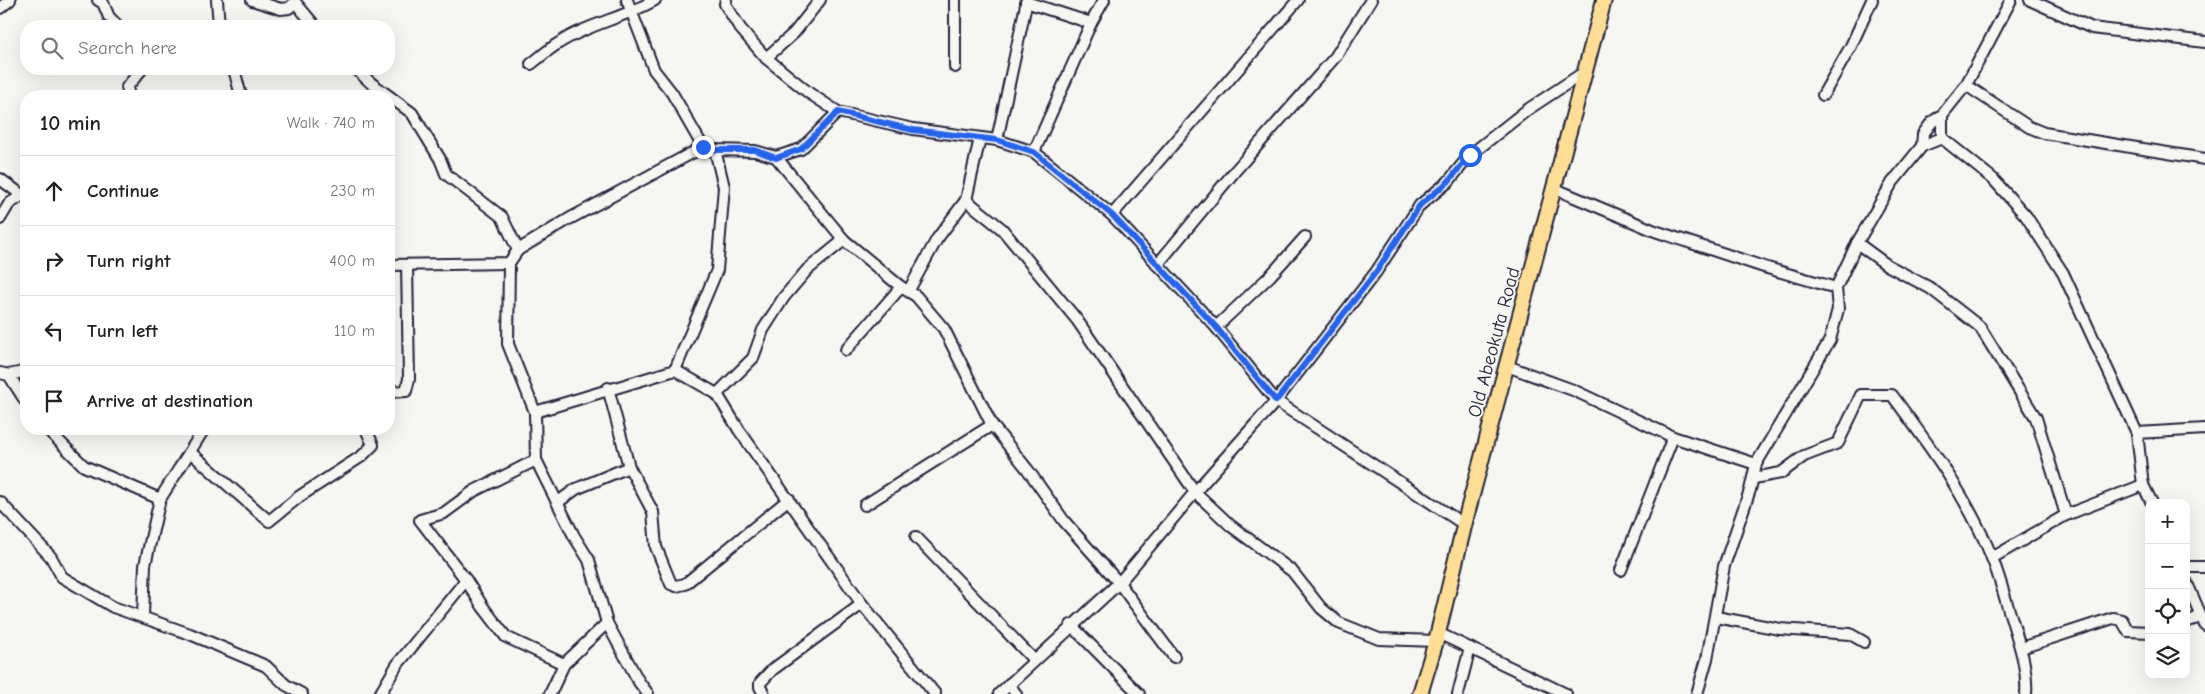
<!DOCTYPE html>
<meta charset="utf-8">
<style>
:root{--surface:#fff;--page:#f6f6f6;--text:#222;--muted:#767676;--line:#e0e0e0}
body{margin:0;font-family:"Comic Neue",sans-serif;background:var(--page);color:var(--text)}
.controls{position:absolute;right:15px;bottom:15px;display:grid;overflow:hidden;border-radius:10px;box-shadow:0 5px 20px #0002}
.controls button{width:45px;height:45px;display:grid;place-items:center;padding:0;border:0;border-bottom:1px solid var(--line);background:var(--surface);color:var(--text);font:25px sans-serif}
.stop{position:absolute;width:15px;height:15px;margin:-11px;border:4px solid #2563eb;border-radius:50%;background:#fff}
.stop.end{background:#2563eb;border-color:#fff;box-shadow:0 1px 5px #0008}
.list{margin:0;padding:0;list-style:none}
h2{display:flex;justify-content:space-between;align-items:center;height:65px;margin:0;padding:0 20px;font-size:21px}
h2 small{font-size:16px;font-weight:400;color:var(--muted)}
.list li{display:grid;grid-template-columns:32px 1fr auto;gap:15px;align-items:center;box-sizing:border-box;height:70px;padding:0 20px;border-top:1px solid var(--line)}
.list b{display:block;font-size:19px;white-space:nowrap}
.list em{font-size:16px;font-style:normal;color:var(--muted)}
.icon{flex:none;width:28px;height:28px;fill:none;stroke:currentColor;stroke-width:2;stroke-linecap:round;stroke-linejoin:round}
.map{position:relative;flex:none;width:2205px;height:694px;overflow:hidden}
.search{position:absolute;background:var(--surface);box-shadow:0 5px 20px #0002;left:20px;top:20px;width:375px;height:55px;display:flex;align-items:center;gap:12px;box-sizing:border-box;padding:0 18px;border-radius:20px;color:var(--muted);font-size:19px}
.panel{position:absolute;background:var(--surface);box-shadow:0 5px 20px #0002;left:20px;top:90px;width:375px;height:345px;border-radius:20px}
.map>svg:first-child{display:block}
</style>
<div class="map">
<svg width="2205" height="694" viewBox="0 0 2205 694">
<rect width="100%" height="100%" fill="#f6f6f2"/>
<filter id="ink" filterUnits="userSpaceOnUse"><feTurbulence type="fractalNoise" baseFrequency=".02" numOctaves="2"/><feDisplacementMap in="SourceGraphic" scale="10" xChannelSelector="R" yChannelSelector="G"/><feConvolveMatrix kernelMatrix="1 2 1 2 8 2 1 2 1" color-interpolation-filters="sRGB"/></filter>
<g filter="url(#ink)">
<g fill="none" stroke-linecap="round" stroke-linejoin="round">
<defs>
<g id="minor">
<path d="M98,0L103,3L109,17L118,26"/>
<path d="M217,0L219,26"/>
<path d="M252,0L281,9L289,8L295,2L315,26"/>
<path d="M627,0L654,70L672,93L703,147"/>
<path d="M726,0L725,4L740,28L766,58L809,93L838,112L913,129L997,140L1034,152L1112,215L1216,327L1276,401L1465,525"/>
<path d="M955,0V67"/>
<path d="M2030,0L2092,28L2205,42"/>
<path d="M1026,2L1091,23"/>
<path d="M0,8L10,0"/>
<path d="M766,58L794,33L820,0"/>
<path d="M531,64C540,57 549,49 559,43C588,24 624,18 655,0"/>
<path d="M234,69L241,96"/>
<path d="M356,69L371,83L412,113L440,159L446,174L502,217L518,250"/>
<path d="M1966,85L2029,127L2044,133L2205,159"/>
<path d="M1823,95L1851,46L1872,0"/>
<path d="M129,96L127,87L142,69"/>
<path d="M1942,138L1993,179L2026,216L2063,273L2137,433L2143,485L2152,503"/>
<path d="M997,140L1027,0"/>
<path d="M1922,146L1942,138V115"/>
<path d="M1034,152L1091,23L1104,0"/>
<path d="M776,157L801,149L838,112"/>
<path d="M0,179L26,198"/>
<path d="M1553,188L1655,231L1764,267L1836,288"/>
<path d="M966,200L1002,229L1077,320L1195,492L1231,526L1292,571L1321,608L1339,623L1379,639L1436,641"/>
<path d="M1112,215L1298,0"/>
<path d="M0,219L9,204L21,196"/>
<path d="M1857,243L1887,265L1930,288L1980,327L2036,418L2066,515"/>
<path d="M509,263L508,344L535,412L536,460L574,536L589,560L607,623L639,682L648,694"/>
<path d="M389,265L509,263L518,250L569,219L703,147L715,150L755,151L776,157L844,240L901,287L916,296L944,329L992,425L1028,470L1064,521L1119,583L1174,657"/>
<path d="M1157,265L1235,171L1336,56L1371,0"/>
<path d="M909,290L937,239L966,200L980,138"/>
<path d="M1216,327L1270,276L1305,237"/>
<path d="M846,350L901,287"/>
<path d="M1507,366L1573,390L1673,437L1756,464"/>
<path d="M675,370L717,270L724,187L715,150"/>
<path d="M0,373L9,375L26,402"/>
<path d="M9,375L23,372L26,373"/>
<path d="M608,388L629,467L653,512L656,547L671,584L676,586L685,584L789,499"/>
<path d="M389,392L406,391L409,379L407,265"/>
<path d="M717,394L753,358L763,330L784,297L807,270L844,240"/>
<path d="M535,412L675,370L717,394L739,430L862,604L935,694"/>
<path d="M47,429L84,466L160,499"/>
<path d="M2137,433L2205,429"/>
<path d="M190,452L269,521L300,496L362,456L373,445L366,429"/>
<path d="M536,460L474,491L444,513L420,520L466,580L483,607L506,637L564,664"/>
<path d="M1754,478L1781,473L1804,456L1838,443L1861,395H1892C1929,445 1969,499 1992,558C2000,578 2005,599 2012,620C2019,644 2028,668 2026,694"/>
<path d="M0,502L51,557L62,577L113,607L190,634L266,666L286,685L302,694"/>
<path d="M558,502L576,489L629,467"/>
<path d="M865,505L992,425"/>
<path d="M916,537L1034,660"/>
<path d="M1992,558L2066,515L2143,485"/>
<path d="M2186,567H2205"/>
<path d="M1621,570L1673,437"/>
<path d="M2186,581L2205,625"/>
<path d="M143,616L145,565L160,499L204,429"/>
<path d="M1716,617L1780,629L1850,634L1864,642"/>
<path d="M2186,622L2200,617"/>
<path d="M1071,625L1139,694"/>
<path d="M1438,633L1566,694"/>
<path d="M2021,648L2113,618L2122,620L2128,631L2149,632"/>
<path d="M1009,684L1016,694"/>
<path d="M380,694L397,665L466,580"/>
<path d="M550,694L564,664L607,623"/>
<path d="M764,694L760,687V683L772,670L862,604"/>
<path d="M999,694L1119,583L1195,492L1276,401L1376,272L1420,205L1448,182L1470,155L1527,110L1583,73"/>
<path d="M1458,694L1470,648"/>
<path d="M1697,694L1707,659L1724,566L1750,490L1756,464L1830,340L1838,309L1836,288L1857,243L1892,183L1922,146L1923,134L1932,122L1942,115L1966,85L2011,0"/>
</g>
<path id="highway" d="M1420,694L1436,641L1467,514L1604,0"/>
</defs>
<!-- minor casing -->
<use href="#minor" stroke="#22223b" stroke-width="14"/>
<!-- highway casing -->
<use href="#highway" stroke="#22223b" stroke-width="18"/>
<!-- minor -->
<use href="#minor" stroke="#f6f6f2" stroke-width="10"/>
<!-- highway -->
<use href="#highway" stroke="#fedd96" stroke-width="14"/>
</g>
</g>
<g fill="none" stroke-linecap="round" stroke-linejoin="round" filter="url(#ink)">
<!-- route -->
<path stroke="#2563eb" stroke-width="6" d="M703,147L715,150H755L776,158L801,149L838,112L913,130L997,140L1034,152L1112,215L1216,327L1276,401L1376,272L1420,205L1448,182L1470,155"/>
</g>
<g text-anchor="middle" stroke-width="4" stroke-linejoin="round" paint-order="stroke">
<!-- street labels -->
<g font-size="19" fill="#22223b" stroke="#f6f6f2">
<text transform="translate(1493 342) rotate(-75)" y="7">Old Abeokuta Road</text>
</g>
</g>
</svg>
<div class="controls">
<button>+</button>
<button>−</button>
<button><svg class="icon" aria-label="locate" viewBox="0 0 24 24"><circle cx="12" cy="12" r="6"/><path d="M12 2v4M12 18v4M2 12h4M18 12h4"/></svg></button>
<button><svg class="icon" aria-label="layers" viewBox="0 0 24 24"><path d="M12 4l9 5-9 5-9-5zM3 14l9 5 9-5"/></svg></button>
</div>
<div class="stop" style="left:1470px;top:155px"></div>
<div class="stop end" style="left:703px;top:147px"></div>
<div class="search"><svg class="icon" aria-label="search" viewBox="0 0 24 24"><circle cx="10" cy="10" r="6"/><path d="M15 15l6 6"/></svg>Search here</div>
<section class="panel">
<h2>10 min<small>Walk · 740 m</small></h2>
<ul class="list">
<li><svg class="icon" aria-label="ahead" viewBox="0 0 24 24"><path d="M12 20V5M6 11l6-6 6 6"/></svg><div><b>Continue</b></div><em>230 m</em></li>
<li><svg class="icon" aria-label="right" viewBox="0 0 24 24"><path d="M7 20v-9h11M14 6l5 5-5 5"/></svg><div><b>Turn right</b></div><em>400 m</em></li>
<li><svg class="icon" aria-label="left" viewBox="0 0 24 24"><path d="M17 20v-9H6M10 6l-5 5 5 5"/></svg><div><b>Turn left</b></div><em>110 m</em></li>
<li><svg class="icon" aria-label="arrive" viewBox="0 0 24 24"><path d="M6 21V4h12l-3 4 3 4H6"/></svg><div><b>Arrive at destination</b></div></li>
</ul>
</section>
</div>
